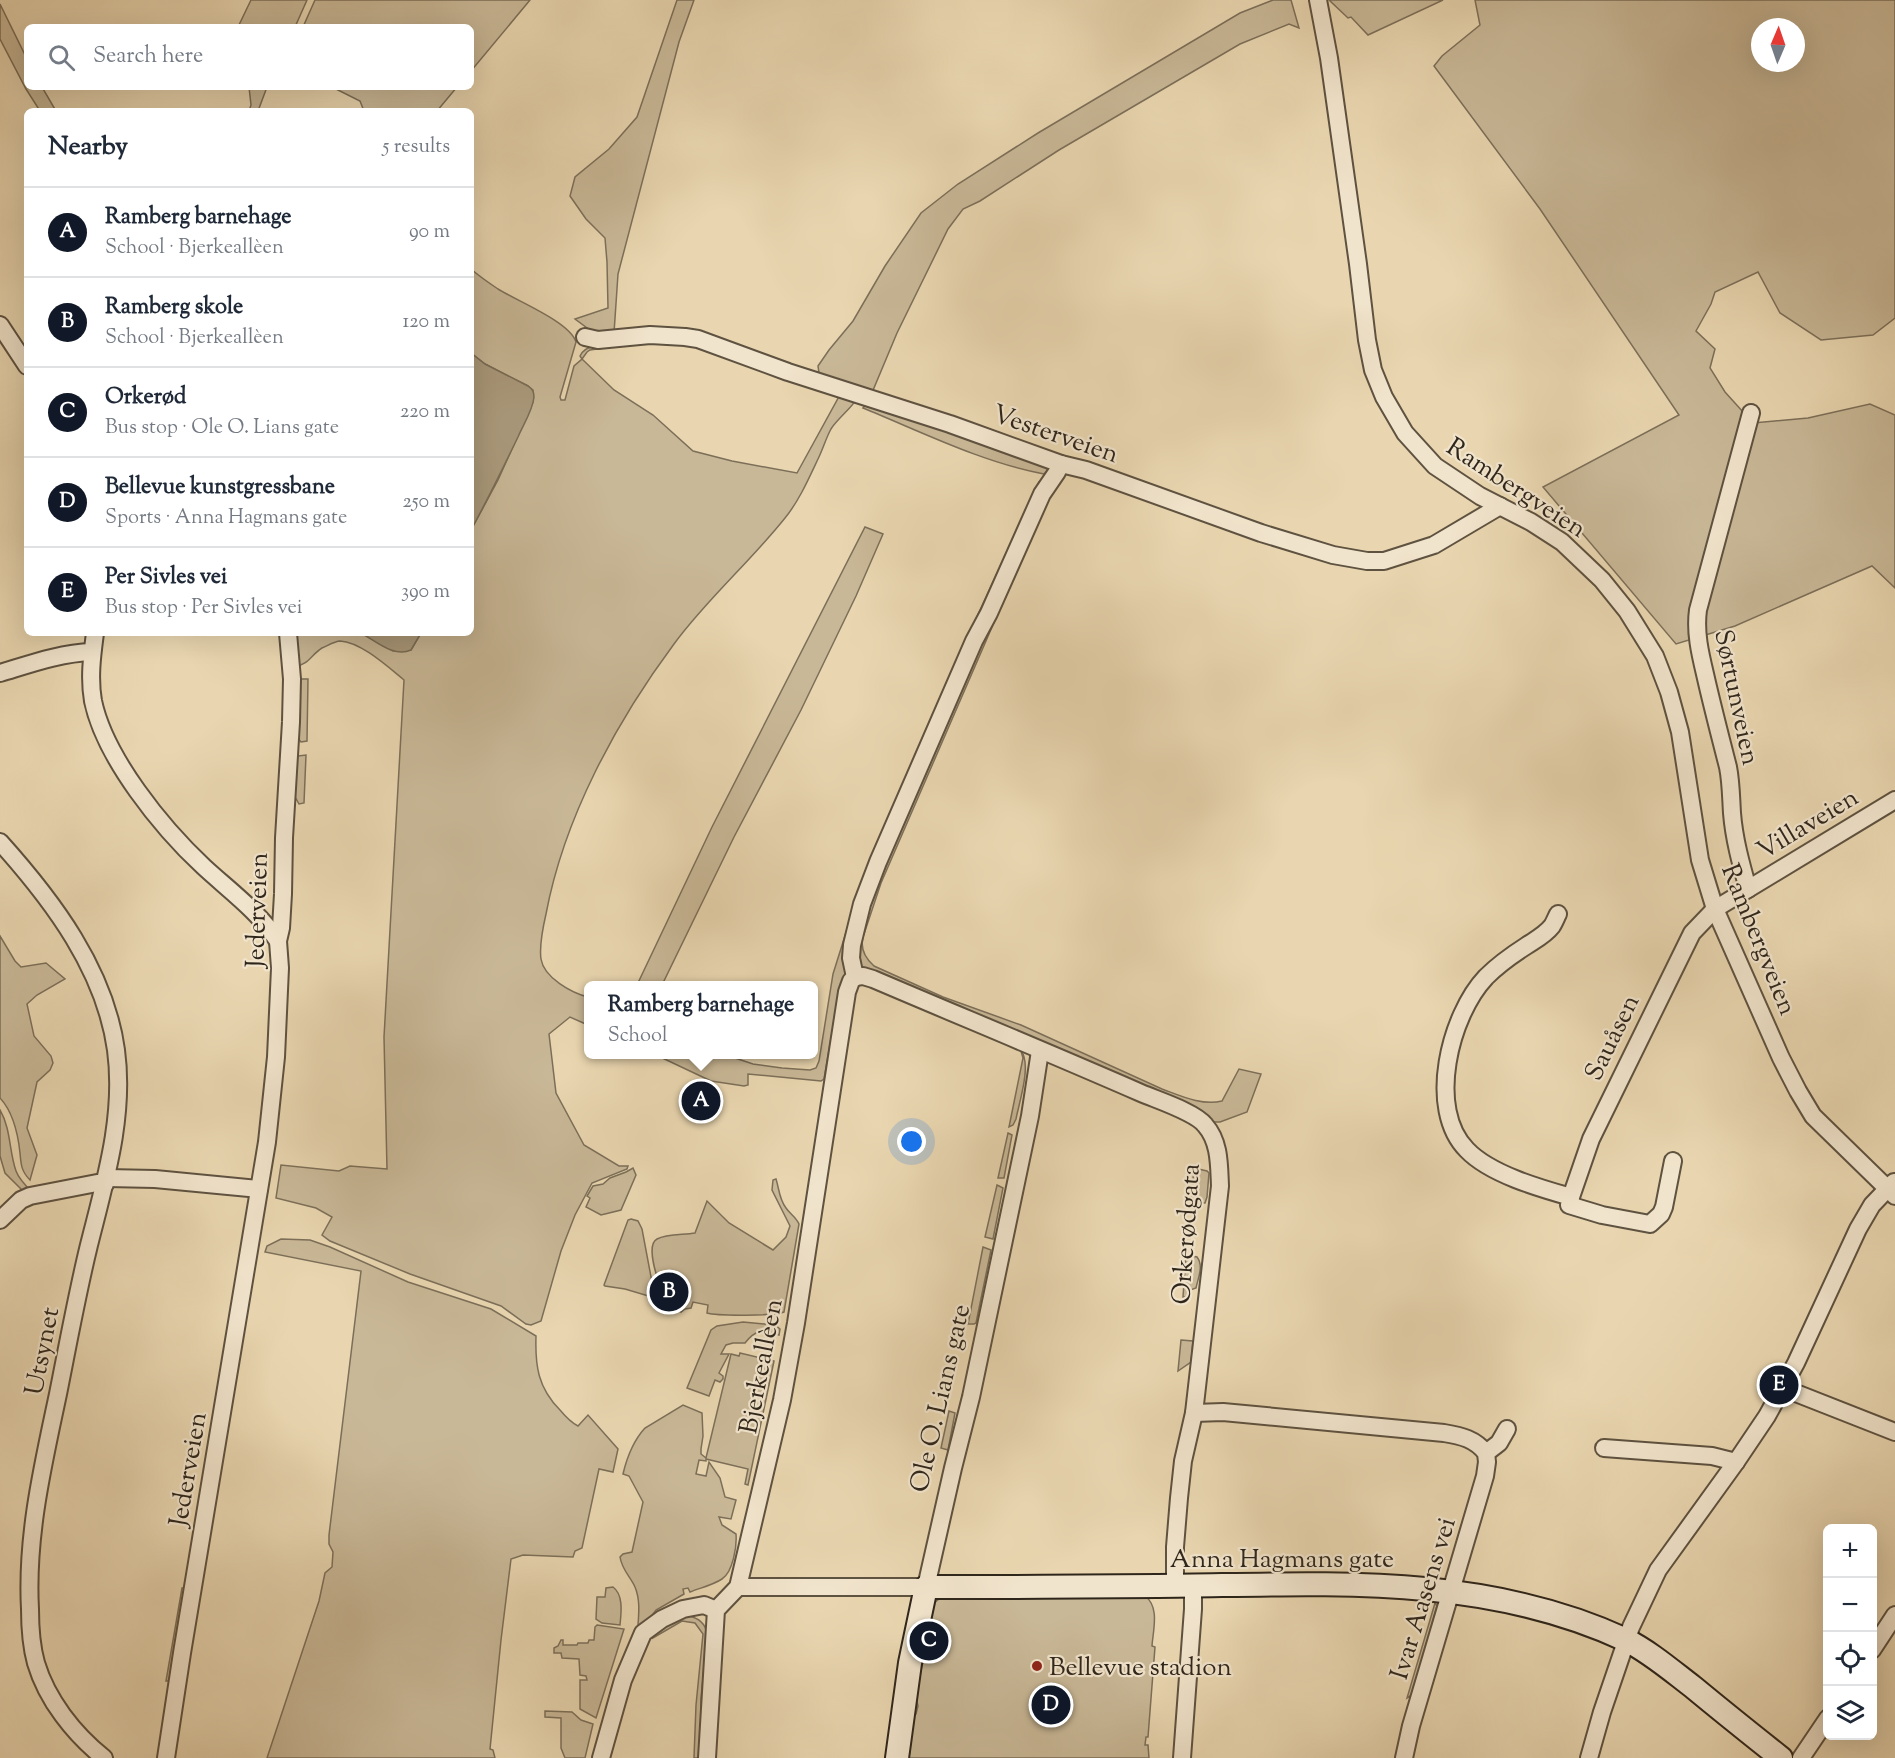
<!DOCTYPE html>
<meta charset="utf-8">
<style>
:root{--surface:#fff;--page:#f2f2f3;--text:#1f2937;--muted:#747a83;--line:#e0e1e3;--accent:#111827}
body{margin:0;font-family:"Sorts Mill Goudy",serif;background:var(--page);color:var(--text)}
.controls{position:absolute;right:18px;bottom:18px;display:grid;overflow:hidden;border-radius:9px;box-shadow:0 6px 24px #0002}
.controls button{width:54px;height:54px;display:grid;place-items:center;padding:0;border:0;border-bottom:2px solid var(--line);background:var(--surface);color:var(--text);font:30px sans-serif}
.compass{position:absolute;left:1751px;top:18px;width:54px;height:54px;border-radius:50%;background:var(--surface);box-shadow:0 6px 24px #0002;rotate:2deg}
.you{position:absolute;left:912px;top:1142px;width:21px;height:21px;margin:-15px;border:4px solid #fff;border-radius:50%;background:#1a73e8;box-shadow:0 0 0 9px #1a73e833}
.badge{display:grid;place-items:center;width:39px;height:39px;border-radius:50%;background:var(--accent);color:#fff;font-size:20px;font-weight:700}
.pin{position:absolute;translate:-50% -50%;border:3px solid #fff;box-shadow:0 2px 6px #0006}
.popup{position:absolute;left:584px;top:981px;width:234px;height:78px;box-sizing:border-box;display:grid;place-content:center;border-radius:9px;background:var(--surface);filter:drop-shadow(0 2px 4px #0005);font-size:20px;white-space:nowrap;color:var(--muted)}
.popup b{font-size:22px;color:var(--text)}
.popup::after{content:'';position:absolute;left:50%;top:100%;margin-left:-12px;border:12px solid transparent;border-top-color:var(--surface)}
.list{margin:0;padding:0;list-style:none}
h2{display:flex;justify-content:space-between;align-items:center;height:78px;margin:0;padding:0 24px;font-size:26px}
h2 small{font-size:20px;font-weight:400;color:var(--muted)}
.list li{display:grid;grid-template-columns:39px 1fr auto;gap:18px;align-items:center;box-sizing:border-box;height:90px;padding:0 24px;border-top:2px solid var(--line)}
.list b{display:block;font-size:22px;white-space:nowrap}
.list p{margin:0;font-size:20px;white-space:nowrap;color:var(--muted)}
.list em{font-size:20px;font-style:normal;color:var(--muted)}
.icon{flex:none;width:33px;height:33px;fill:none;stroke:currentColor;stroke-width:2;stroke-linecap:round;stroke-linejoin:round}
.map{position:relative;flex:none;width:1895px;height:1758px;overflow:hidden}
.search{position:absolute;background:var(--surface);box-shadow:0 6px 24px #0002;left:24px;top:24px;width:450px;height:66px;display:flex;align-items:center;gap:15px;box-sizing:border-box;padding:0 21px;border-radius:9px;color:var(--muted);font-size:22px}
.panel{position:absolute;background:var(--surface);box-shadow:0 6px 24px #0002;left:24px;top:108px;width:450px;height:528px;border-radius:9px}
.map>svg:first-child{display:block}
</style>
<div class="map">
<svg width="1895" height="1758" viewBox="0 0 1895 1758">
<rect width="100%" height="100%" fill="#e9d6b0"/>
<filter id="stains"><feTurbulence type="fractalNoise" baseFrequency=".00333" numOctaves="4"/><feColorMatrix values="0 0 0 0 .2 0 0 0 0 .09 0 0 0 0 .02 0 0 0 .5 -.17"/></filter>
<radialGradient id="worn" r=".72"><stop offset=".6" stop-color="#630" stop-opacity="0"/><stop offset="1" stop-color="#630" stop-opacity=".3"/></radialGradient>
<!-- green -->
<g fill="#c9b897" stroke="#7c6f59" stroke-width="1.5" fill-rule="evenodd">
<path d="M251,0H307L295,27H238Z"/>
<path d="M315,0H530L471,71V27H303Z"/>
<path d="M677,0H694L679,42L618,274L614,333H594L575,319L608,308L607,262L605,238L586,219L570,196L575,177L609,149L637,117Z"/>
<path d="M1273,0H1291L1299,28L1289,24L1240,44L1059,150L980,201L963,209L948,229L897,333L871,395L823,380L819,373L818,366L829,350L853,321L885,266L921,213L958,184L1038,133L1240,13Z"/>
<path d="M1329,0H1443L1368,35L1351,17L1348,18Z"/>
<path d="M1475,0H1895V318L1873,335L1821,340L1780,313L1758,272L1715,292L1711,304L1696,331L1715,349L1710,368L1725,392L1753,423L1808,418L1870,404L1895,415V588L1872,566L1735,626L1676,644L1543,487L1679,415L1540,209L1434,66L1442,56L1480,25ZM1760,27H1796V63H1760Z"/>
<path d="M0,4L27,59V87H42L56,111H40L26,89L0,39Z"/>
<path d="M249,87H267L258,111H249L251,105Z"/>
<path d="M332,87H457L437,111H364L360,101Z"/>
<path d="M471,269C479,276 489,283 498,289C517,301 570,322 576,342L560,397L561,400H565L574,366L582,359L580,356C587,341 611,346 626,345L590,350L587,352L582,359L614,390L653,415L693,451L732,461L797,473L841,393L857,398C853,407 837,419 831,429C826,438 823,449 818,459C809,478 799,501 785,518C750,562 707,599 674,644C616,722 564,818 546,914C543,927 539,945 541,959C544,978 572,993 588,997V1025L570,1017L549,1034L556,1093L584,1145L619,1166H628L627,1169L592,1183L575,1215L561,1251L541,1321L531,1325L526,1324L501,1306L410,1274L330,1241L322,1235L332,1217L316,1208L276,1198L281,1165L339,1171L350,1166L387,1169L384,1037L404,680C388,667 361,642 340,641C335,641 327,646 322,648C312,654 308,665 296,666L291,633H361L393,651L411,650L421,633H471V530L498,480L533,402V390L528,386L485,364L471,353Z"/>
<path d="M866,404L1047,466V471L1044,474C981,462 922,432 863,408Z"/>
<path d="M1039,482H1044L966,648L847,967L835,1015L824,1079L821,1081L748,1074V1085L744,1086L711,1081L656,1055H726L753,1064L782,1068L810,1070L816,1068L819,1061L833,974L865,872L946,684Z"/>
<path d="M865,527L883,534L856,596L801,710L734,837L662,985H637L712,827Z"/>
<path d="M1022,558L881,883L863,937C860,949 865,958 874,966L943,997L1021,1025L1162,1089C1181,1096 1202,1106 1222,1101L1239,1069L1261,1074L1247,1112L1220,1122H1211L862,969L856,962L869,897L922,771Z"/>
<path d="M299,679H308L307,741L301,742L297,737Z"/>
<path d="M306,755L304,803L299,804L294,795L296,759L298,756Z"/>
<path d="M0,936L15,961L21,967L46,963L65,979L37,995L27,1004L34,1036L51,1056L53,1063L50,1070L37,1082L27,1128L37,1155L30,1180C21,1171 21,1164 20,1153C18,1134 13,1112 0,1098Z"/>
<path d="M1021,1051C1032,1064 1019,1103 1016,1119L1013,1125L1009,1127L1023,1058Z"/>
<path d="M0,1110C11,1129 9,1151 16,1171C19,1179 25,1185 31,1191L24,1192L5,1173L0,1156Z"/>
<path d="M1008,1133L1012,1135L1004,1178H998Z"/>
<path d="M633,1168L636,1175L621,1210L601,1215L586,1207L590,1198L587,1196L593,1186L603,1184L610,1178L626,1172Z"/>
<path d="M1194,1168L1207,1171L1209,1173L1207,1197L1205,1203H1191Z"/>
<path d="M776,1179C779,1188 779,1199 786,1208C790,1214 796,1217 799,1224L784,1312C775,1316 717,1316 707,1313L708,1305L693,1302L691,1308L685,1309L681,1312L669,1305L670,1299L676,1301L677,1298L669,1294L667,1298L664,1297C660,1286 644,1246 657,1239C667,1234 684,1235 695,1233L707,1201L729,1223L773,1250L786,1237L790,1226L772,1190L773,1180Z"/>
<path d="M997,1185L1003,1188L993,1239L985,1237Z"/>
<path d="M631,1219L638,1221L642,1229L655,1298L625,1289L605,1286L604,1285L628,1220Z"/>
<path d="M281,1239L310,1240L330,1247L408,1282L491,1309L536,1336C535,1366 538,1388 560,1410C565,1416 570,1422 578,1426L588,1415L618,1449L613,1472L599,1469L582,1548L575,1551L573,1557L523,1555L511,1559L501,1640L490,1749L493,1750L495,1758H267L319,1601L325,1573L332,1567L333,1552L329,1544V1535L361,1271L265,1252L267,1246Z"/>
<path d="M983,1247L991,1250L976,1323L974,1324H968Z"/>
<path d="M1186,1255L1197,1257C1204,1266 1198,1278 1196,1288L1190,1290L1187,1297H1183Z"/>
<path d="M743,1322L775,1325L780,1329L779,1335C762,1331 757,1328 745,1343H733L726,1345L721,1354H729L719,1373L723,1376V1379L720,1382L715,1380L709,1396L687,1388L711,1330L717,1326Z"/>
<path d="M1181,1340L1193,1341L1191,1362L1178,1371Z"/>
<path d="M740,1353L774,1361L748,1485L745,1484L748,1469L706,1459V1461L699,1460L696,1474L706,1476L709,1462L720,1478L725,1497L736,1500L731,1519L719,1517L722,1525L736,1534C737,1546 733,1572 722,1579C713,1585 700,1588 690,1592L688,1588L683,1589L684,1594L656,1610L644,1626H641L638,1625C639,1612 640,1599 635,1587C630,1576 622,1570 620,1557L623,1554L632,1552L643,1502L629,1476L623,1474C627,1457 633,1441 645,1428L683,1405L702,1413L703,1436L701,1449V1454L706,1458L731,1354L739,1356Z"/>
<path d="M949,1411L955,1413L948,1450L941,1448Z"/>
<path d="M613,1587C624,1595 621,1614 620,1625L602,1623L596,1619L597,1597H605L606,1588Z"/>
<path d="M182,1588H185L170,1681H166Z"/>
<path d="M943,1596H1145C1160,1607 1153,1630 1152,1646L1155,1647L1148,1737H1146L1145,1745H1148L1149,1758H909L913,1714H916L918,1706L917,1702H915L934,1603Z"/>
<path d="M1435,1603L1437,1606L1412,1695L1407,1698Z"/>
<path d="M689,1616C698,1618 705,1623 707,1633L701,1699L700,1758H694L696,1705L703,1634L695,1623L682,1621L653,1638L654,1634C665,1627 676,1618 689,1616Z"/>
<path d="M597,1625L624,1629L596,1718L580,1709V1680H587L586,1676L580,1675L579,1659L562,1658L561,1653H554V1648L558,1646L561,1640H563V1645H577L578,1643H588L589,1640H594L595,1627Z"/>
<path d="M545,1711L572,1712L581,1720L593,1724L585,1758H565L561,1748V1718L545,1717Z"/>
</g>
<!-- water -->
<g fill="#aa9a7d" stroke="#796c56" stroke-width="1.5">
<path d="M471,353L485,364L528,386C532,389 534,391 534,397C533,410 523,425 518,437C503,468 488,499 471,530Z"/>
<path d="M361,633H421L411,650C394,658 376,641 361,633Z"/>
</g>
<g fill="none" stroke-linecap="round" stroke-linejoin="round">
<defs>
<g id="street">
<path d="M1318,0L1329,58L1358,264L1367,340L1373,370L1384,397L1405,433L1435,466L1480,496L1531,522L1562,542L1602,580L1627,611L1655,656L1669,692L1680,732L1700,860L1715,909L1781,1058L1798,1091L1813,1116L1895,1196"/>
<path d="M0,325L27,366"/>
<path d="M585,337L598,340L650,335L685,337L698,339L788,372L950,424L1061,464L1086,470L1261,533L1333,555L1367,561H1384L1434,545L1500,506"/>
<path d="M95,633C92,656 89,678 93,701C105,758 162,828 204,867C230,891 258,911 278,941"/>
<path d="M0,673C30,664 60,653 92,652"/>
<path d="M0,842C53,901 105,970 116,1050C125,1116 105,1181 89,1245C77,1294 68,1344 58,1394C43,1465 26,1536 30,1609C30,1627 31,1645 36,1663C47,1700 74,1734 104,1758"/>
<path d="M1748,889C1741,864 1734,839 1732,813C1731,797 1731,782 1728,767C1720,736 1712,705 1705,674C1700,653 1695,632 1698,610L1751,413"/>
<path d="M1558,914C1556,918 1554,923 1552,926C1545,935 1535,940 1526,946C1512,955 1498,965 1486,977C1450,1015 1426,1109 1467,1150C1490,1174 1539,1188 1571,1197L1569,1205L1602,1215L1650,1224L1661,1214L1664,1207L1673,1161"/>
<path d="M855,977L863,976L873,979C962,1017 1052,1054 1141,1093C1157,1100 1195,1112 1205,1125C1220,1142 1219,1165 1220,1186L1194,1413L1183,1461L1179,1498L1175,1547V1586"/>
<path d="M855,977L851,958L852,945L862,904L878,862L974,641L989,613L1042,494L1057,472L1061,464"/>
<path d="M107,1178L155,1179L259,1189"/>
<path d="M1571,1197L1591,1139L1692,933L1715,909L1895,800"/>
<path d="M0,1220L21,1200L30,1196L97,1183L105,1184"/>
<path d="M1783,1388L1895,1432"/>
<path d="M1194,1413L1223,1412L1444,1433C1462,1436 1475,1439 1486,1453L1487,1462L1485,1476L1411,1726L1404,1758"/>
<path d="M1604,1448L1712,1456L1736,1462"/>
<path d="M1486,1453L1499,1443L1507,1429"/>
<path d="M738,1587H926L953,1468L971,1397L1030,1116L1040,1051"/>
<path d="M1872,1650L1895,1615"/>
<path d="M166,1758L182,1653L267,1142L276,1057L280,968L278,941L281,928L283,894L284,838L291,722L292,679L288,633"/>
<path d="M601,1758L623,1680L643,1633L662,1619L683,1609L704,1605L716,1610"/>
<path d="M707,1758L716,1610L738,1587L782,1400L796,1323L847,992L851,981L855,977"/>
<path d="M1182,1758L1193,1609V1586"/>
<path d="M1589,1758L1602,1712L1631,1627L1658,1570L1736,1462L1767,1416L1796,1363L1858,1229L1872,1205L1894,1182"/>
<path d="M1801,1758L1828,1718"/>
</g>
<path id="secondary" d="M897,1758L910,1663L926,1587C1003,1587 1081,1587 1158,1586C1316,1585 1478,1571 1626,1640C1650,1652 1672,1671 1693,1687C1722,1711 1752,1735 1781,1758"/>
</defs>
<!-- street casing -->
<use href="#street" stroke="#5e5240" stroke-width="20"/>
<!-- secondary casing -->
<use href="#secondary" stroke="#2f261b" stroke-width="26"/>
<!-- street -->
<use href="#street" stroke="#f1e4cc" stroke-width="16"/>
<!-- secondary -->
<use href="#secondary" stroke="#f1e4cc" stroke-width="22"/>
</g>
<!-- markers -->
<circle fill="#8f2418" stroke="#f1e4cc" stroke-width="2" cx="1037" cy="1666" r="6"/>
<g text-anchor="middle" stroke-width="4.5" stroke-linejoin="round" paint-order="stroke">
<!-- street labels -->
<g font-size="26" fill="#2f261b" stroke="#f1e4cc">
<text transform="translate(1056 433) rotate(19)" y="9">Vesterveien</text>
<text transform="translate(1517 487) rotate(33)" y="9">Rambergveien</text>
<text transform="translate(1738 697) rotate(78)" y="9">Sørtunveien</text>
<text transform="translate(1807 823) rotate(-31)" y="9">Villaveien</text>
<text transform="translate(256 910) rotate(-88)" y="9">Jederveien</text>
<text transform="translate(1760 939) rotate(68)" y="9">Rambergveien</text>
<text transform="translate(1611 1037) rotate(-64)" y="9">Sauåsen</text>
<text transform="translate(1185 1234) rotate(-86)" y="9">Orkerødgata</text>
<text transform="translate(41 1351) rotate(-79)" y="9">Utsynet</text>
<text transform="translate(760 1366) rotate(-79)" y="9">Bjerkeallèen</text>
<text transform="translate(939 1398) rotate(-77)" y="9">Ole O. Lians gate</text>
<text transform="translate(187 1469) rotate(-80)" y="9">Jederveien</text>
<text x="1282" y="1567">Anna Hagmans gate</text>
<text transform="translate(1422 1598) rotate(-73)" y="9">Ivar Aasens vei</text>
</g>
<!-- poi labels -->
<g font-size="26" fill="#2f261b" stroke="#f1e4cc" text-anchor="start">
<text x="1049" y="1675">Bellevue stadion</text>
</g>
</g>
<rect width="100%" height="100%" filter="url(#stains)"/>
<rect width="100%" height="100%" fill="url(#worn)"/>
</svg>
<div class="controls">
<button>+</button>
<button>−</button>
<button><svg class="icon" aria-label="locate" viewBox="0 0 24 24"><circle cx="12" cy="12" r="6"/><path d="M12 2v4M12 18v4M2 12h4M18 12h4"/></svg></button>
<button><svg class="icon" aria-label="layers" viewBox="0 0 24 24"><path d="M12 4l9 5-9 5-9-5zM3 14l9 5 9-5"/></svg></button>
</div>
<svg class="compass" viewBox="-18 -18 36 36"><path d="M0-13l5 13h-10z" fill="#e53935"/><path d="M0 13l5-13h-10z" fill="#747a83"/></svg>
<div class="you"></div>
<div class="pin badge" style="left:701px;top:1101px">A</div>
<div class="popup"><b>Ramberg barnehage</b>School</div>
<div class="pin badge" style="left:669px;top:1292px">B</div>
<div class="pin badge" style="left:929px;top:1641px">C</div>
<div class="pin badge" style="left:1051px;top:1705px">D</div>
<div class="pin badge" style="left:1779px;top:1385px">E</div>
<div class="search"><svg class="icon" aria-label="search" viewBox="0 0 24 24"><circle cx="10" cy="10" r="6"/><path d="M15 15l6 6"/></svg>Search here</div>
<section class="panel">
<h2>Nearby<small>5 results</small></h2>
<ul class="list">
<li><span class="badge">A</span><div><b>Ramberg barnehage</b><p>School · Bjerkeallèen</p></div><em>90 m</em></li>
<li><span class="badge">B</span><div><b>Ramberg skole</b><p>School · Bjerkeallèen</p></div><em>120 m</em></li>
<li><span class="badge">C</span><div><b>Orkerød</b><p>Bus stop · Ole O. Lians gate</p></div><em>220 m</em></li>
<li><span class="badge">D</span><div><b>Bellevue kunstgressbane</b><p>Sports · Anna Hagmans gate</p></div><em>250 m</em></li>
<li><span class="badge">E</span><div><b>Per Sivles vei</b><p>Bus stop · Per Sivles vei</p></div><em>390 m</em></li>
</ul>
</section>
</div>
